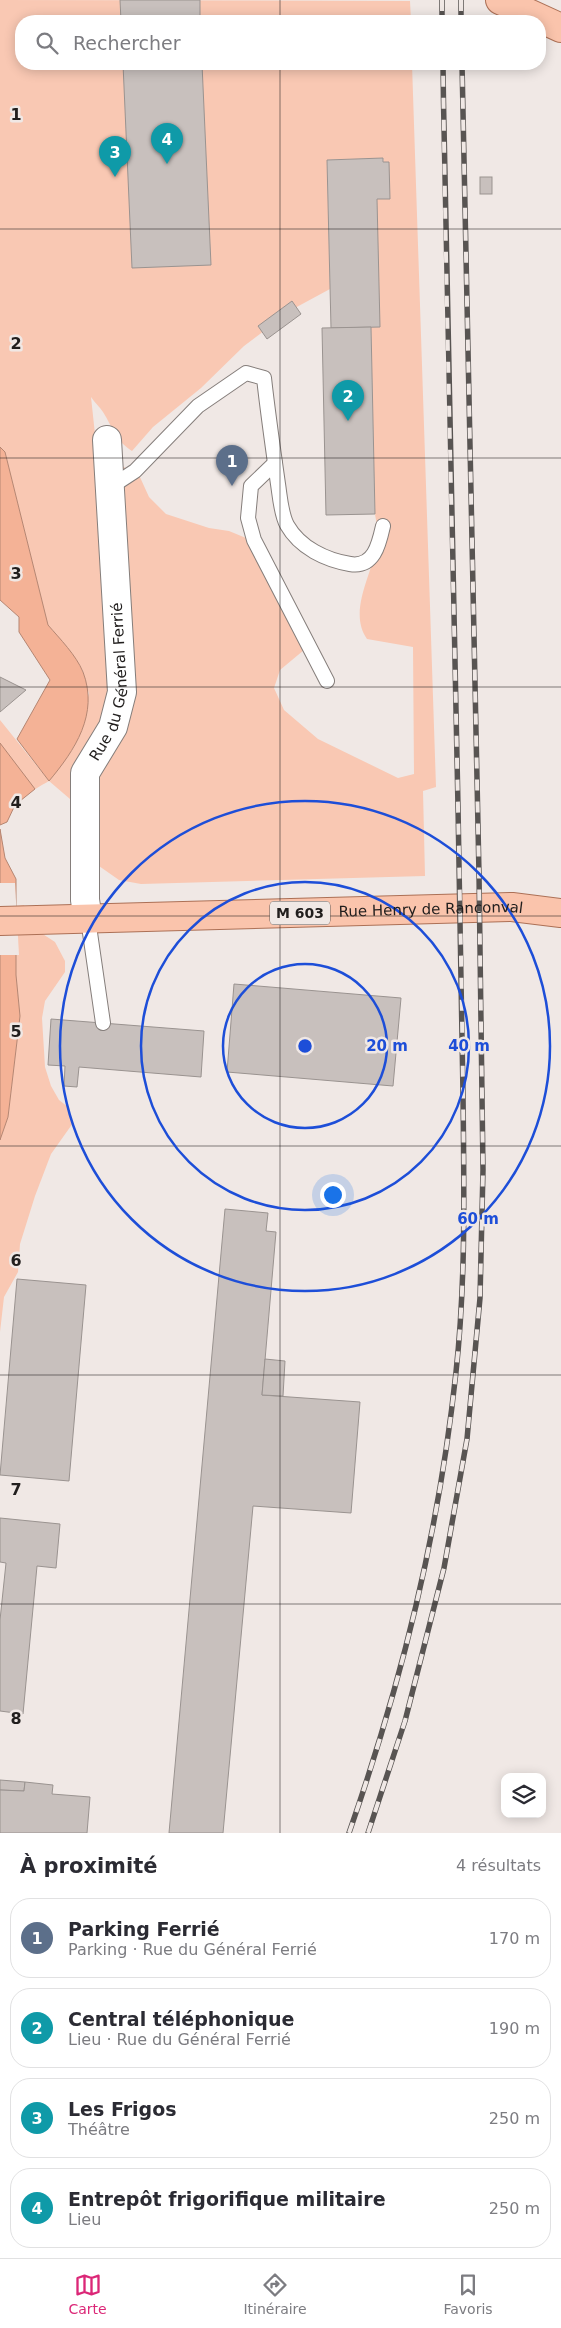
<!DOCTYPE html>
<html lang="fr">
<meta charset="utf-8">
<style>
:root{--surface:#fff;--page:#f7f7f7;--text:#2b2b33;--muted:#7c7c81;--line:#e1e1e2;--accent:#db2777}
body{margin:0;font-family:"DejaVu Sans",sans-serif;background:var(--page);color:var(--text)}
.controls{position:absolute;right:15px;bottom:15px;display:grid;overflow:hidden;border-radius:10px;box-shadow:0 2px 12px #0003}
.controls button{width:45px;height:45px;display:grid;place-items:center;padding:0;border:0;border-bottom:1px solid var(--line);background:var(--surface);color:var(--text);font:25px sans-serif}
.you{position:absolute;left:332px;top:1194px;width:18px;height:18px;margin:-12px;border:4px solid #fff;border-radius:50%;background:#1a73e8;box-shadow:0 0 0 8px #1a73e833}
.badge{display:grid;place-items:center;width:32px;height:32px;border-radius:50%;background:var(--accent);color:#fff;font-size:16px;font-weight:700}
.pin{position:absolute;translate:-50% -41px;filter:drop-shadow(0 1px 2px #0008)}
.pin::after{content:'';position:absolute;top:26px;width:18px;height:15px;background:inherit;clip-path:polygon(0 0,100% 0,50% 100%)}
.list{margin:0;padding:0;list-style:none}
h2{display:flex;justify-content:space-between;align-items:center;height:65px;margin:0;padding:0 20px;font-size:21px}
h2 small{font-size:16px;font-weight:400;color:var(--muted)}
.list li{display:grid;grid-template-columns:32px 1fr auto;gap:15px;align-items:center;box-sizing:border-box;height:80px;margin:0 10px 10px;padding:0 10px;border:1px solid var(--line);border-radius:20px}
.list b{display:block;font-size:19px;white-space:nowrap}
.list p{margin:0;font-size:16px;white-space:nowrap;color:var(--muted)}
.list em{font-size:16px;font-style:normal;color:var(--muted)}
.icon{flex:none;width:28px;height:28px;fill:none;stroke:currentColor;stroke-width:2;stroke-linecap:round;stroke-linejoin:round}
.map{position:relative;flex:none;width:561px;height:1833px;overflow:hidden}
.search{position:absolute;background:var(--surface);box-shadow:0 2px 12px #0003;left:15px;right:15px;top:15px;height:55px;display:flex;align-items:center;gap:12px;box-sizing:border-box;padding:0 18px;border-radius:20px;color:var(--muted);font-size:19px}
.sheet{height:425px;background:var(--surface)}
nav{display:flex;justify-content:space-around;align-items:center;box-sizing:border-box;height:70px;border-top:1px solid var(--line);background:var(--surface);font-size:14px;color:var(--muted)}
nav a{display:grid;justify-items:center;gap:2px}
nav .on{color:var(--accent)}
.map>svg:first-child{display:block}
</style>
<div class="map">
<svg width="561" height="1833" viewBox="0 0 561 1833">
<rect width="100%" height="100%" fill="#f0e8e5"/>
<!-- green -->
<g fill="#f9c8b3" fill-rule="evenodd">
<path d="M0,0L410,1L411,21H21V64H412L436,787L423,791L425,876L141,884L119,880L99,866L84,811L49,781C31,791 14,801 7,822L0,825V720L49,781L74,747L89,694L83,671L66,646L48,625L5,452L0,447ZM383,158L389,199H377L371,327L375,514C376,522 380,533 378,541C374,571 347,611 367,639L413,647L414,774L398,778L318,739L284,710L274,688L280,670L304,650L258,557L246,538L229,531L209,528L166,514L149,497L139,475L97,453L91,397C95,403 100,407 103,412C113,428 116,441 132,451L153,427L201,388L244,346L293,309L330,289L327,160Z"/>
<path d="M24,905L28,919L35,929L55,942L65,961V972L45,1001L42,1018L45,1067L51,1086L59,1100L68,1107L73,1123L51,1154L35,1196L20,1244L18,1272L4,1297L0,1332V1140L8,1117L20,1016L16,975V906Z"/>
</g>
<!-- water -->
<g fill="#f4b296" stroke="#b58672">
<path d="M0,447L5,452L48,625C60,639 76,655 83,672C99,714 75,750 49,781L17,739L50,680L19,632V617L0,600Z"/>
<path d="M0,743L35,789L15,805L7,822L0,825Z"/>
<path d="M0,829L5,858L16,879V975L20,1016L8,1117L0,1140Z"/>
</g>
<!-- pier -->
<path fill="#f0e8e5" d="M0,883H15L19,955H0Z"/>
<!-- building -->
<g fill="#c8c0bd" stroke="#9a9390">
<path d="M120,0H200V21H121Z"/>
<path d="M123,64H202L211,265L132,268Z"/>
<path d="M383,158V162H389L390,199H377L380,327L331,328L327,160Z"/>
<rect x="480" y="177" width="12" height="17"/>
<path d="M292,301L301,314L267,339L258,326Z"/>
<path d="M371,327L375,514L326,515L322,328Z"/>
<path d="M0,677L26,690L0,712Z"/>
<path d="M234,984L401,998L393,1086L227,1072Z"/>
<path d="M51,1019L204,1031L201,1077L79,1067L77,1087L64,1086L65,1066L48,1065Z"/>
<path d="M225,1209L268,1213L266,1231L276,1232L262,1395L360,1402L351,1513L253,1506L223,1833H169Z"/>
<path d="M17,1279L86,1285L69,1481L0,1475Z"/>
<path d="M265,1359L285,1361L283,1396L262,1395Z"/>
<path d="M0,1518L60,1524L56,1568L37,1566L23,1714L0,1711V1620L6,1563L0,1562Z"/>
<path d="M0,1780L25,1782L24,1791L0,1790Z"/>
<path d="M25,1782L53,1785L52,1794L90,1797L87,1833H0V1790L24,1791Z"/>
</g>
<g fill="none" stroke-linecap="round" stroke-linejoin="round">
<defs>
<g id="service">
<path d="M275,463L251,486L248,518L254,540L327,681"/>
<path d="M109,488L135,471L198,406L246,373L264,378C268,414 273,449 278,484C280,497 281,514 287,525C300,548 326,560 350,564C374,568 379,544 383,526"/>
<path d="M88,919L103,1023"/>
</g>
<g id="minor">
<path id="s1" d="M88,919L85,900V773L113,727L122,692L107,440"/>
</g>
<g id="primary">
<path d="M500,0L561,28"/>
<path id="s2" d="M0,921L512,907L561,913"/>
</g>
</defs>
<!-- service casing -->
<use href="#service" stroke="#857e7b" stroke-width="16"/>
<!-- minor casing -->
<use href="#minor" stroke="#857e7b" stroke-width="30"/>
<!-- primary casing -->
<use href="#primary" stroke="#ac7056" stroke-width="30"/>
<!-- service -->
<use href="#service" stroke="#fff" stroke-width="14"/>
<!-- minor -->
<use href="#minor" stroke="#fff" stroke-width="28"/>
<!-- primary -->
<use href="#primary" stroke="#fac4ac" stroke-width="28"/>
<defs>
<g id="rail">
<path d="M442,0V21"/>
<path d="M461,0V21"/>
<path d="M349,1833C402,1681 439,1532 456,1372C466,1280 464,1187 463,1094C462,999 460,903 458,807C453,560 446,312 443,64"/>
<path d="M368,1833L405,1721L444,1568L467,1439L480,1298L483,1170L479,874L462,64"/>
</g>
</defs>
<!-- rail casing -->
<use href="#rail" stroke="#585452" stroke-width="5.5"/>
<!-- rail -->
<use href="#rail" stroke="#f0e8e5" stroke-width="4" stroke-dasharray="11" stroke-linecap="butt"/>
</g>
<!-- grid -->
<path fill="none" stroke="#211e1d" stroke-width="1" stroke-opacity="0.55" d="M280,0V21M280,64V1833M0,229H561M0,458H561M0,687H561M0,916H561M0,1146H561M0,1375H561M0,1604H561"/>
<!-- distance rings -->
<g fill="none" stroke="#1d4ed8" stroke-width="2.5">
<circle cx="305" cy="1046" r="82"/>
<circle cx="305" cy="1046" r="164"/>
<circle cx="305" cy="1046" r="245"/>
</g>
<g text-anchor="middle" stroke-width="5" stroke-linejoin="round" paint-order="stroke">
<!-- shield labels -->
<rect fill="#f0e8e5" stroke="#5f5b59" stroke-width="1" x="270" y="901.5" width="60" height="23" rx="4"/>
<g font-size="14" font-weight="bold" fill="#211e1d">
<text x="300" y="918">M 603</text>
</g>
<!-- street labels -->
<g font-size="15" fill="#211e1d" stroke="#f0e8e5">
<text dy="5" stroke="none"><textPath href="#s1" startOffset="244">Rue du Général Ferrié</textPath></text>
<text dy="5" stroke="none"><textPath href="#s2" startOffset="431">Rue Henry de Ranconval</textPath></text>
</g>
</g>
<g font-size="16" text-anchor="middle" font-weight="bold" fill="#211e1d" stroke="#f0e8e5" stroke-width="5" stroke-linejoin="round" paint-order="stroke">
<text x="16" y="120">1</text>
<text x="16" y="349">2</text>
<text x="16" y="579">3</text>
<text x="16" y="808">4</text>
<text x="16" y="1037">5</text>
<text x="16" y="1266">6</text>
<text x="16" y="1495">7</text>
<text x="16" y="1724">8</text>
</g>
<circle cx="305" cy="1046" r="8" fill="#1d4ed8" stroke="#f0e8e5" stroke-width="2.5"/>
<g font-size="15" text-anchor="middle" font-weight="bold" fill="#1d4ed8" stroke="#f0e8e5" stroke-width="5" stroke-linejoin="round" paint-order="stroke">
<text x="387" y="1051">20 m</text>
<text x="469" y="1051">40 m</text>
<text x="478" y="1224">60 m</text>
</g>
</svg>
<div class="controls">
<button><svg class="icon" aria-label="layers" viewBox="0 0 24 24"><path d="M12 4l9 5-9 5-9-5zM3 14l9 5 9-5"/></svg></button>
</div>
<div class="you"></div>
<div class="pin badge" style="left:232px;top:486px;background:#5c6f8a">1</div>
<div class="pin badge" style="left:348px;top:421px;background:#0f9aa8">2</div>
<div class="pin badge" style="left:115px;top:177px;background:#0f9aa8">3</div>
<div class="pin badge" style="left:167px;top:164px;background:#0f9aa8">4</div>
<div class="search"><svg class="icon" aria-label="search" viewBox="0 0 24 24"><circle cx="10" cy="10" r="6"/><path d="M15 15l6 6"/></svg>Rechercher</div>
</div>
<section class="sheet">
<h2>À proximité<small>4 résultats</small></h2>
<ul class="list">
<li><span class="badge" style="background:#5c6f8a">1</span><div><b>Parking Ferrié</b><p>Parking · Rue du Général Ferrié</p></div><em>170 m</em></li>
<li><span class="badge" style="background:#0f9aa8">2</span><div><b>Central téléphonique</b><p>Lieu · Rue du Général Ferrié</p></div><em>190 m</em></li>
<li><span class="badge" style="background:#0f9aa8">3</span><div><b>Les Frigos</b><p>Théâtre</p></div><em>250 m</em></li>
<li><span class="badge" style="background:#0f9aa8">4</span><div><b>Entrepôt frigorifique militaire</b><p>Lieu</p></div><em>250 m</em></li>
</ul>
</section>
<nav>
<a class="on"><svg class="icon" aria-label="map" viewBox="0 0 24 24"><path d="M3 6l6-2 6 2 6-2v14l-6 2-6-2-6 2zM9 4v14M15 6v14"/></svg>Carte</a>
<a><svg class="icon" aria-label="directions" viewBox="0 0 24 24"><path d="M12 3l9 9-9 9-9-9zM9 14v-3h6M13 9l2 2-2 2"/></svg>Itinéraire</a>
<a><svg class="icon" aria-label="saved" viewBox="0 0 24 24"><path d="M7 4h10v16l-5-4-5 4z"/></svg>Favoris</a>
</nav>
